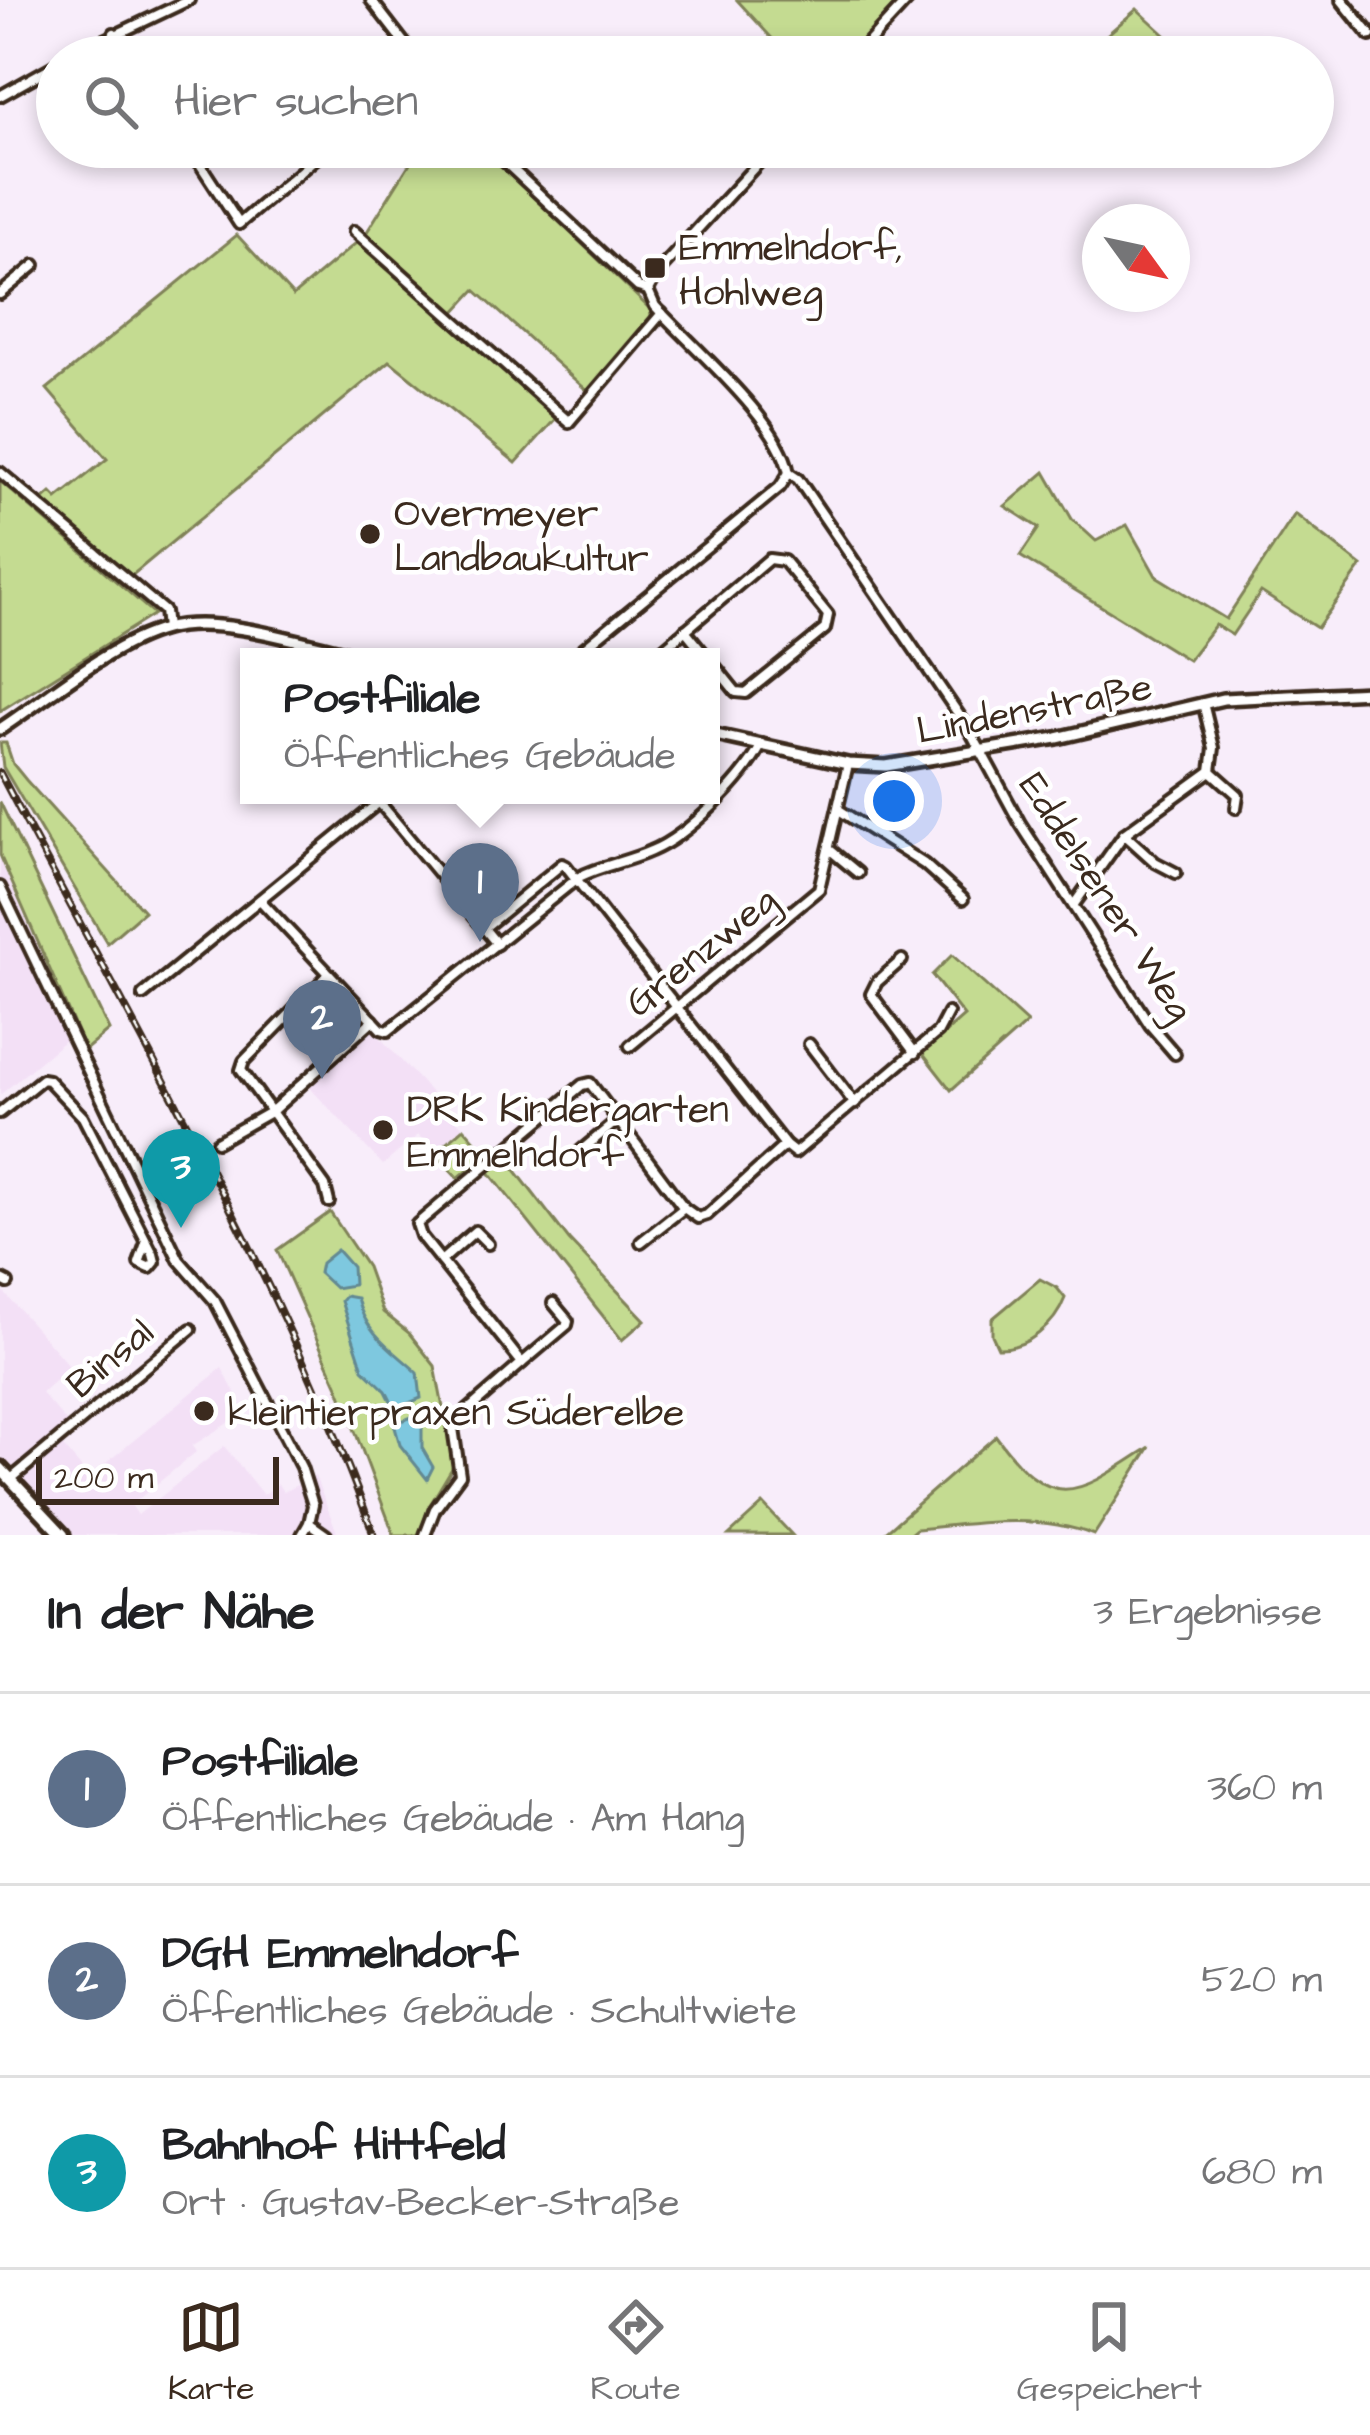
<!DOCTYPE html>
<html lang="de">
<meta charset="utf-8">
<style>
:root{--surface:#fff;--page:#f2f2f2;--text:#202124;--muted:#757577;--line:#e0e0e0;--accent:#3b2a1e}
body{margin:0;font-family:"Architects Daughter",sans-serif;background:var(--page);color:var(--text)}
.compass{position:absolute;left:1082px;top:204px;width:108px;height:108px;border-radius:50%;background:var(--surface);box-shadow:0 6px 18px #0003;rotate:123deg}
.scale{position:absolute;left:36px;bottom:30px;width:243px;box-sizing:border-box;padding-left:12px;border:6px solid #3b2a1e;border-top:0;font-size:33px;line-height:42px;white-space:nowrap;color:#3b2a1e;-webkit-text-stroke:9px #fff;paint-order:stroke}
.you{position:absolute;left:894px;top:801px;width:42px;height:42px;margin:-30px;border:9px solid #fff;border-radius:50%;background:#1a73e8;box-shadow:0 0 0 18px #1a73e833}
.badge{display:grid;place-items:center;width:78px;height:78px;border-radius:50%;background:var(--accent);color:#fff;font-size:39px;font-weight:700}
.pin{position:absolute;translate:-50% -99px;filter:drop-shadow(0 3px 6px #0008)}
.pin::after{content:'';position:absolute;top:63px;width:42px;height:36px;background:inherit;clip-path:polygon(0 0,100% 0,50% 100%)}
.popup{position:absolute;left:240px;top:648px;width:480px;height:156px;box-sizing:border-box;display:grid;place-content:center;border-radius:0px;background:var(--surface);filter:drop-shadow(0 3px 9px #0005);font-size:39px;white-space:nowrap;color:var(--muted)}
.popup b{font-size:45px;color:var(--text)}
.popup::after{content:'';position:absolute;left:50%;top:100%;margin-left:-24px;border:24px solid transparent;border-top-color:var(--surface)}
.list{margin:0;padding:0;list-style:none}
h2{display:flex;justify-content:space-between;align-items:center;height:156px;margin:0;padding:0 48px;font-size:51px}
h2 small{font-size:39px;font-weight:400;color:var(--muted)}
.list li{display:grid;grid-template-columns:78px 1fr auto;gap:36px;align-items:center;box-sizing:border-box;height:192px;padding:0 48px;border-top:3px solid var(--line)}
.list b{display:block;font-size:45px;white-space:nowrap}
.list p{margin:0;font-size:39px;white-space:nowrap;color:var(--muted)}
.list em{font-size:39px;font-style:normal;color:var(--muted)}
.icon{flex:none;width:66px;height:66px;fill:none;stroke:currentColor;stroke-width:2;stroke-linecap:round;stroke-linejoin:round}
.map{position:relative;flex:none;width:1370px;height:1535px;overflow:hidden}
.search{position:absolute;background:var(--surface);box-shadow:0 6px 18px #0003;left:36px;right:36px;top:36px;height:132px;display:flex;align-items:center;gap:30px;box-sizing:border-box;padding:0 42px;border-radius:66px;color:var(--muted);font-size:45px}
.sheet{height:732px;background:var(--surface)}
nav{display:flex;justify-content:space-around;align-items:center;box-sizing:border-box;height:168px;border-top:3px solid var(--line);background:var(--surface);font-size:33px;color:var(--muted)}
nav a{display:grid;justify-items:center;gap:6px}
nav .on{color:var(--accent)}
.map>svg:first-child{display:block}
</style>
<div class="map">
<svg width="1370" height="1535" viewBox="0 0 1370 1535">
<rect width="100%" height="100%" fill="#f8edfa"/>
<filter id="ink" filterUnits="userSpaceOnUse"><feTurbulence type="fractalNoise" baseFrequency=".00833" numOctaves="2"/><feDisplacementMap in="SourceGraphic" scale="24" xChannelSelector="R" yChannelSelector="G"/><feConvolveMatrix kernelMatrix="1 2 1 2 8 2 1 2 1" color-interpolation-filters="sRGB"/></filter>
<g filter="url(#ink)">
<!-- built -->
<g fill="#f3e0f6">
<path d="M0,855L77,1030L0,1095Z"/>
<path d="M371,1028L464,1128L435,1153L418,1135L383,1165L308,1086Z"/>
<path d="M0,1288L70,1367L41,1393L67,1423L54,1436L89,1477L222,1368L245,1412L192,1446L196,1452L131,1505L138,1515L224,1446L263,1495L278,1484L283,1492L315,1476L338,1535H74L0,1455Z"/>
</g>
<!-- green -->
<g fill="#c4db91" stroke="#808258" stroke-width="3">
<path d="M737,0H903L849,57H789Z"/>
<path d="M1137,9L1187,55L1081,57Z"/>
<path d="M420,147H481L650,309L652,322L591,394L475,290L451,316L365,235Z"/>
<path d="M237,235L293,296L362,238L442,318L558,416L516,463L390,361L130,577L41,502L51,493L57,499L107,459L47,389Z"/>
<path d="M1045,472L1072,519L1096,541L1127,525L1156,576L1226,619L1295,514L1362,566L1317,628L1261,592L1232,635L1215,625L1188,660L1020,556L1039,528L1005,506Z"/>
<path d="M0,481L154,614L0,711Z"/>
<path d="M0,743H6L13,764L26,780L144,911L107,943L3,767Z"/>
<path d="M0,802L109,1030L85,1050L0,855Z"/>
<path d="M952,955L1027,1023L951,1090L922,1053L964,1016L932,975Z"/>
<path d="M464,1128L487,1154L458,1178L435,1153Z"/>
<path d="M506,1158L569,1240L645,1320L622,1340L488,1171Z"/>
<path d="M330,1212L367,1267L383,1312L409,1333L435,1366L454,1465L428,1508L420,1535H394L340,1391L277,1250Z"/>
<path d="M1040,1279L1057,1288L1065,1298C1055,1325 1027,1349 998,1348L992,1335V1319Z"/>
<path d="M996,1436C1054,1516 1078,1494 1150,1447L1094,1535C1037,1513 976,1523 916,1529L909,1535H882Z"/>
<path d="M763,1504L792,1535H729Z"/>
</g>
<!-- water -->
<g fill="#7ec8df" stroke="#638992" stroke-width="3">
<path d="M337,1250L352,1267L353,1285L335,1288L319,1273L321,1263Z"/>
<path d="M345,1296L357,1298C365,1333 393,1350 418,1373L421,1398L395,1409L386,1391L363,1369L341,1301Z"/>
<path d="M422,1413V1448L433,1467L427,1479L400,1445L394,1424Z"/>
</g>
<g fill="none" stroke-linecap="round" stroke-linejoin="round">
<defs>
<g id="minor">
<path d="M371,0L415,57"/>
<path d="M114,33L130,57"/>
<path d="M69,57L189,0"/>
<path d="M855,57L908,0"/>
<path d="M0,96L57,64"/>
<path d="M189,147L239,224L329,147"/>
<path d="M489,147L638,287L648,290"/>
<path d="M354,231L569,422L662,313"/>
<path d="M648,290L655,306C692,347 779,419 789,473L798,479L970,731L1020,823L1150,1025L1175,1054"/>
<path d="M648,290L658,272L773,147"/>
<path d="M0,294L35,265"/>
<path d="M0,472L164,611L166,628"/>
<path d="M685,630L707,657"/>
<path d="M573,657L780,487L789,473"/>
<path d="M654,657L769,559L784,561L828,615L825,629L746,693L736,692L711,661"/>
<path d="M1211,771L1238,795L1236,808"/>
<path d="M379,802L497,944"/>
<path d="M839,810L924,864L963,899"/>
<path d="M1124,834L1155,862L1176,873"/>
<path d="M829,849L858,873"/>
<path d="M0,887L179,1260L215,1301L301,1467L313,1505L309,1523L302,1535"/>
<path d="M260,900L381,1029L388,1031L579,877C602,865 627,862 651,851C688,836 744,779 762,744"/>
<path d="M1075,903L1124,834L1211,771L1214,748L1203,703"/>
<path d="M484,928L562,864L566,866L785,1145L795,1153L938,1032L948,1013"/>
<path d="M902,960L877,982L871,994L915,1053"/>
<path d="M143,995L388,795"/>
<path d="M809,1044L855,1104"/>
<path d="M630,1046L819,889L848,764"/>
<path d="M0,1113L42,1079L48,1080L83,1117L153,1254L155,1262L150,1268L139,1263L146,1243"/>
<path d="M217,1142L272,1111L373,1020"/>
<path d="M571,1159L619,1119"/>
<path d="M329,1202L325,1186L241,1070L244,1061L329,974"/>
<path d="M641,1242L684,1208"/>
<path d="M441,1261L475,1231L488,1244"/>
<path d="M0,1279L8,1283"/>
<path d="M522,1363L567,1325L568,1321L553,1303"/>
<path d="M11,1479L191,1329"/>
<path d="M309,1523L326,1535"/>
<path d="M425,1535L435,1509L460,1475L453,1428L460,1417L522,1363L421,1236L417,1224L582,1085L590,1083L684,1208L698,1218L707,1215L785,1145"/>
</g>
<g id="tertiary">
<path d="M1342,0L1370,35"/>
<path d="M0,729C49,697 109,644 165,629C220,614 309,645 365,657"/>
<path d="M711,734L848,764L886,766L1057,738L1223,699L1370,692"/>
</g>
<path id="secondary" d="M0,1468L63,1535"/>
</defs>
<!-- minor casing -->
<use href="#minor" stroke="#3b2a1e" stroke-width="16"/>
<!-- tertiary casing -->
<use href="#tertiary" stroke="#3b2a1e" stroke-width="18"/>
<!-- secondary casing -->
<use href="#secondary" stroke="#3b2a1e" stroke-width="20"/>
<!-- minor -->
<use href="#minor" stroke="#fff" stroke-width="8"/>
<!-- tertiary -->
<use href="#tertiary" stroke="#fff" stroke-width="9"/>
<!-- secondary -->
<use href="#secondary" stroke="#fff" stroke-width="10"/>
<defs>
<path id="rail" d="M0,773C130,1022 278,1271 374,1535"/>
</defs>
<!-- rail casing -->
<use href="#rail" stroke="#3b2a1e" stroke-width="8"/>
<!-- rail -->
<use href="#rail" stroke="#fff" stroke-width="3" stroke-dasharray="9" stroke-linecap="butt"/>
</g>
</g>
<!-- markers -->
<g fill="#3b2a1e" stroke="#fff" stroke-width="4.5">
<rect x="643" y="256" width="24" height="24" rx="6"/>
<circle cx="370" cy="534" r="12"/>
<circle cx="383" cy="1130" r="12"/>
<circle cx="204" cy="1411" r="12"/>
</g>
<g text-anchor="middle" stroke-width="9" stroke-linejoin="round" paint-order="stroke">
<!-- poi labels -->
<g font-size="39" fill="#3b2a1e" stroke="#fff" text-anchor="start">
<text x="679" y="260">Emmelndorf,<tspan x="679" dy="45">Hohlweg</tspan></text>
<text x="394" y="526">Overmeyer<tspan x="394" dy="45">Landbaukultur</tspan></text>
<text x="407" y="1122">DRK Kindergarten<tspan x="407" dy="45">Emmelndorf</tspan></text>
<text x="228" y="1425">kleintierpraxen Süderelbe</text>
</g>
<!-- street labels -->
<g font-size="39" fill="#3b2a1e" stroke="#fff">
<text transform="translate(1034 707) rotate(-11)" y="14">Lindenstraße</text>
<text transform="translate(1108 896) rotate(57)" y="14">Eddelsener Weg</text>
<text transform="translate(700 950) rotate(-39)" y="14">Grenzweg</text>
<text transform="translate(109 1357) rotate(-40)" y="14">Binsal</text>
</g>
</g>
</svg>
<svg class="compass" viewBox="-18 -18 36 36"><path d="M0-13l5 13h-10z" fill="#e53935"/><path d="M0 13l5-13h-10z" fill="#757577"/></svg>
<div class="scale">200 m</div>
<div class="you"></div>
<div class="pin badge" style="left:480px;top:942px;background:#5c6f8a">1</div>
<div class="popup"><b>Postfiliale</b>Öffentliches Gebäude</div>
<div class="pin badge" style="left:322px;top:1079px;background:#5c6f8a">2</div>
<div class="pin badge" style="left:181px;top:1228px;background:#0f9aa8">3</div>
<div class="search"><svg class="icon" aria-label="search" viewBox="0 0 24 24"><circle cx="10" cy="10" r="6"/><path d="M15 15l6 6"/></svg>Hier suchen</div>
</div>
<section class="sheet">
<h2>In der Nähe<small>3 Ergebnisse</small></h2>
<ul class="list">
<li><span class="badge" style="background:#5c6f8a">1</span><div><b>Postfiliale</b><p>Öffentliches Gebäude · Am Hang</p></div><em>360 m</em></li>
<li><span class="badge" style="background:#5c6f8a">2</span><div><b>DGH Emmelndorf</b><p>Öffentliches Gebäude · Schultwiete</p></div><em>520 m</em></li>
<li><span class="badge" style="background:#0f9aa8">3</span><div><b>Bahnhof Hittfeld</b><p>Ort · Gustav-Becker-Straße</p></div><em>680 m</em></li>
</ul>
</section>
<nav>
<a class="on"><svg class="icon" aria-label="map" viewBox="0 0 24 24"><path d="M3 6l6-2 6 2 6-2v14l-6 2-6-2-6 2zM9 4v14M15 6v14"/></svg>Karte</a>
<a><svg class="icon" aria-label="directions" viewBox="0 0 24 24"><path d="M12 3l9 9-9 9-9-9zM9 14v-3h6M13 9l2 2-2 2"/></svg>Route</a>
<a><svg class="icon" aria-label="saved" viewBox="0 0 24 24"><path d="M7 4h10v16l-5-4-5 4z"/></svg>Gespeichert</a>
</nav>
